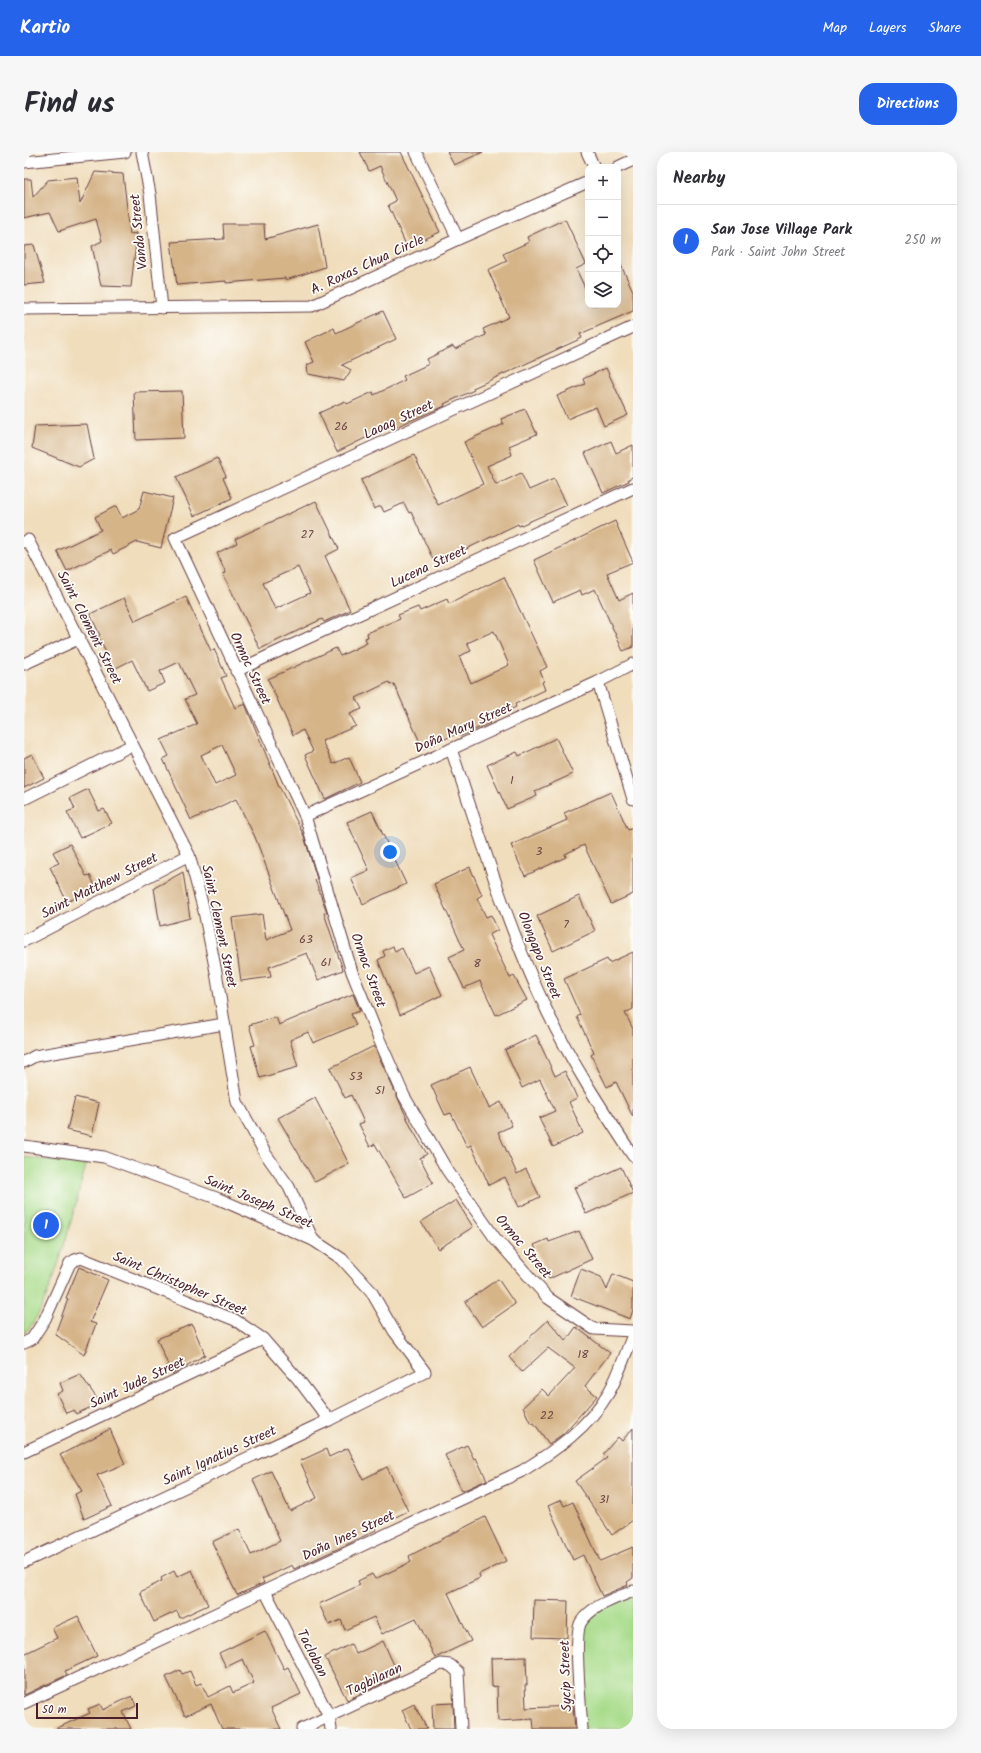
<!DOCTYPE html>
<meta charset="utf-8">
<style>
:root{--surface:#fff;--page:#f7f7f7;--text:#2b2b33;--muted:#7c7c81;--line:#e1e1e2;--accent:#2563eb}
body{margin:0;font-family:Kalam,sans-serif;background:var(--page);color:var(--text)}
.controls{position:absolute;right:12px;top:12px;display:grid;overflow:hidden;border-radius:8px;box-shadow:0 4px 16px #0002}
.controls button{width:36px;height:36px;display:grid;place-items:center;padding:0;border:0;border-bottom:1px solid var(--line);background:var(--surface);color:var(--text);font:20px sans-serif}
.scale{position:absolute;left:12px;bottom:10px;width:102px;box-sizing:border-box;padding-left:4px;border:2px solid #4a1f2b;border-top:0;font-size:11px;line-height:14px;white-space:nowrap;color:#4a1f2b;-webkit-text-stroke:3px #fdfcf7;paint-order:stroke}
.you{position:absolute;left:366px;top:700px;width:14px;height:14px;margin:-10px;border:3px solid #fff;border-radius:50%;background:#1a73e8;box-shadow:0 0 0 6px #1a73e833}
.badge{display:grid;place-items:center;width:26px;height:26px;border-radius:50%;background:var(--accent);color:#fff;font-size:13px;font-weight:700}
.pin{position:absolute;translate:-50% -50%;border:2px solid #fff;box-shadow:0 1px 4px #0006}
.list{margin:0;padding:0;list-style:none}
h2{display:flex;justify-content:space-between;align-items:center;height:52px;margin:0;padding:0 16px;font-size:17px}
h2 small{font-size:13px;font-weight:400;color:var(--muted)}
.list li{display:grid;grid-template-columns:26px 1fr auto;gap:12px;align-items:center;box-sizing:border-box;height:72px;padding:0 16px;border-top:1px solid var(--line)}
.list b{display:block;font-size:15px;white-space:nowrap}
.list p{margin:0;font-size:13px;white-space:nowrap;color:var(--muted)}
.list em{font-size:13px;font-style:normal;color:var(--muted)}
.icon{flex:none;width:22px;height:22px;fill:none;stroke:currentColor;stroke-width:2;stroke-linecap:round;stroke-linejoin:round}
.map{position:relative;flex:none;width:609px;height:1577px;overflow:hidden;border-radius:16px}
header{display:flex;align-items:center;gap:24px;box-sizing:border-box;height:56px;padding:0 20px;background:var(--accent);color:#fff}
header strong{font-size:19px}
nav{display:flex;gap:22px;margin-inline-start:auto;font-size:14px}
.intro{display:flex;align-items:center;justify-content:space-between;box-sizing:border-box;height:96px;padding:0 24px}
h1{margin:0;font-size:28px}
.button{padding:10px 18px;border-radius:16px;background:var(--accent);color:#fff;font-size:14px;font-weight:700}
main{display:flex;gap:24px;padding:0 24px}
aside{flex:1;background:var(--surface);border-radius:16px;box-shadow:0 4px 16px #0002}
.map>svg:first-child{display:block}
</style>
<header>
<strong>Kartio</strong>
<nav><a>Map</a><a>Layers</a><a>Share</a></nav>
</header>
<div class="intro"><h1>Find us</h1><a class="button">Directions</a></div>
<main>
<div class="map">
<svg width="609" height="1577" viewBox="0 0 609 1577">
<rect width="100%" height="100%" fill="#fdfcf7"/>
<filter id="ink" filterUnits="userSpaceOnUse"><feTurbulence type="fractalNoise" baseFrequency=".025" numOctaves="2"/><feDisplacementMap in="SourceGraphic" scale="8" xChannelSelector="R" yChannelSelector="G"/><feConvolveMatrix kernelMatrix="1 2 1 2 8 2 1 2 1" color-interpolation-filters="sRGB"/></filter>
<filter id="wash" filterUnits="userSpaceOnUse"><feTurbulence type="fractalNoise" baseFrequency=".012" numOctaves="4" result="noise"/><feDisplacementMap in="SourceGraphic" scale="16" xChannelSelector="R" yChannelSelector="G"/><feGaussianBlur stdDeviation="0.9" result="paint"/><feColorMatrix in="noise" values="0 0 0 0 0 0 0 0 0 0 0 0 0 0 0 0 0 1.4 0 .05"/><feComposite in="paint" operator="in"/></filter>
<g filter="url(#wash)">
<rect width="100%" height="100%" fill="#f0ddbc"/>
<!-- green -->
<g fill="#a8dc8b" stroke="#797e5b">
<path d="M0,1005L62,1013C53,1046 25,1164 0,1181Z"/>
<path d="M609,1440V1577H559L556,1487L568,1459Z"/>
</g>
<g id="blocks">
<!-- building -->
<g fill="#d5b488" fill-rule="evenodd">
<path d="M336,0H377L416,80L383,95L364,53L372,49L356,14L345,19Z"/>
<path d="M423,0H459L430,13Z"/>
<path d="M71,20L99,22L106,82L113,81L107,135L77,134L68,94L78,89L72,67L35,79L26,60L0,66V27H7L9,45L24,28L53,25L56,52Z"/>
<path d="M541,67L562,112L552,117L564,142V153H594V107L609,139V159L556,182L558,186L449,236L450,238L420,252L421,254L369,276L368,273L313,300L295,261L321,249L323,252L349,240L350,243L381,228L379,224L405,212L403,207L429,194L431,197L462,183L459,177L485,165L464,118L483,109L479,102L505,90L503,85Z"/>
<path d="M199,72H240L241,87L294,72L301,115L262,128L261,126L202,131V129L153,133L147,90L200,87Z"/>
<path d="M10,93L21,131L0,133V94Z"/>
<path d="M359,159L372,187L318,213L327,218L320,229L284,222L283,213L290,210L281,190L310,176L312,181Z"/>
<path d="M582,216L604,263L580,274L572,255L543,267L533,244L561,232L559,227Z"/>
<path d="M158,239L160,286L112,288L110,240Z"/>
<path d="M501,257L513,282L485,294L488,303L463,314L472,333L497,321L505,338L530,327L543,353L495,374L494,372L411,412L387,360L385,361L380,351L360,360L357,354L350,357L337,328L390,303L414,353L459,332L440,290L480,272L477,267Z"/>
<path d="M63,272L70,307L55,315L8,296L11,274Z"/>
<path d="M587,289L592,301L609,293V325L604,327L605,329L579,341L561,301Z"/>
<path d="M193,306L202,324L199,326L208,346L170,364L152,325Z"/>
<path d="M120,339L149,346L137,396L113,390L89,402L87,398L43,419L33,399L77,378L71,365L92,354L98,366L115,357Z"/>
<path d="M292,349L315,397L301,404L326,458L300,470L298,467L236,497L199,422L202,421L193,401L213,391L211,387ZM274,415L286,441L251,457L239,431Z"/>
<path d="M591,369L609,410L583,421L595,448L609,441V495L599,499L571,437L558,443L556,438L529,450L510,408Z"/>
<path d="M480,425L523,515L516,519L520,529L518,530L521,538L491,552L492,555L464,568L466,571L436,584L434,581L399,597L370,532L366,533L365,530L332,546L338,557L326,562L332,574L298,589L309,612L325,605L336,630L301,647L281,603L289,599L279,578L269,583L244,527L312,496L316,504L343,491L341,486L344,485L343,481L376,467L374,463L394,455L396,459L423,447L425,452ZM470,479L485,513L447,531L435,504L447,499L443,491Z"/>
<path d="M162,445L187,499L190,497L202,524L197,526L211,556L221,552L255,634L280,684L293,727L291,728L303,760L300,761L319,818L294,828L283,801L245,815L247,825L217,829L208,766L238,762L242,788L266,778L231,685L212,647L167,668L139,607L145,604L137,588L173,572L161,547L171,543L155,510L136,519L141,531L123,539L108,508L90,517L74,484L76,483L66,462L100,446L111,469ZM198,593L212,623L191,633L177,603Z"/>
<path d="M532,586L549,622L511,639L513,644L483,657L463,613L493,600L495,604Z"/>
<path d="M8,602L20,626L0,636V606Z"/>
<path d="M64,637L75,659L80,657L88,671L56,686L43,660L51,657L46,646Z"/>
<path d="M587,640L604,678L609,676V742L587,752L560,693L541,702L542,705L501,724L487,693L543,668L540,661Z"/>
<path d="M348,659L382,732L339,752L327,726L345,718L323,670Z"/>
<path d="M46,692L62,724L66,723L72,736L43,750L26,715L35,711L29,700Z"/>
<path d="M446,715L458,743L453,746L462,765L467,763L474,778L465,783L486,826L490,824L503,848L472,863L456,829L440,836L425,805L440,798L410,732Z"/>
<path d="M159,720L166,766L136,774L130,736Z"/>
<path d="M555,744L571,779L529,799L513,764Z"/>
<path d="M369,794L371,800L378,796L390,821L405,814L418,843L376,863L354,808L361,804L359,799Z"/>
<path d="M609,800V857L601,861L609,877V965L592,930L583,935L567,903L570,901L553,865L556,863L540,827L583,807L585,811Z"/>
<path d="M329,842L336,859L327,862L332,873L289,891L284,880L266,888L274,915L236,926L227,894L231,893L225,873L252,865L255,873Z"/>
<path d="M512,883L531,924L541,919L553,946L545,950L559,981L529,995L515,966L531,959L516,927L498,936L481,898Z"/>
<path d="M350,894L388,977L403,1002L396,1006L409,1031L382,1046L351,992L346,995L335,972L340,970L327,943L321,946L306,916Z"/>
<path d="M446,915L465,956L477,950L488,974L474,980L493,1022L502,1017L516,1045L495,1055L481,1025L465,1033L447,993L443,995L427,961L421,963L407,933Z"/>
<path d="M51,945L75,951L68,984L43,978Z"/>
<path d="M291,946L325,1012L291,1030L254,966Z"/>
<path d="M597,1015L609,1041L562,1062L550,1036Z"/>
<path d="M432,1048L449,1075L414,1097L397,1070Z"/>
<path d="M555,1079L568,1107L525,1127L510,1093L524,1087L525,1090Z"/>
<path d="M55,1115L84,1128L66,1170L72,1172L60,1203L31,1182L44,1147L42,1146Z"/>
<path d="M557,1117L577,1125L583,1138L589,1122L609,1130V1158L606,1167L547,1144Z"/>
<path d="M474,1127L491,1152L458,1175L441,1150Z"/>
<path d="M524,1168L542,1189L552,1175L586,1201L561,1234L573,1244L539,1282L525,1292L510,1271L507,1272L499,1255L518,1237L525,1244L551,1216L524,1196L498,1220L485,1205Z"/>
<path d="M168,1172L181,1203L148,1222L133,1187Z"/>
<path d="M56,1222L76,1251L52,1262L50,1258L42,1261L33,1242L39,1239L36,1231Z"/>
<path d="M609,1276V1368L588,1383L551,1329L583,1306L579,1302L594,1285L598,1289Z"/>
<path d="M86,1277L101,1312L73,1323L88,1354L60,1367L51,1342L58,1339L36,1303Z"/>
<path d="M443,1293L450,1307L452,1306L463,1328L438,1339L421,1303Z"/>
<path d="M324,1296L339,1327L363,1315L384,1359L351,1375L352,1378L326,1391L270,1417L268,1413L238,1427L240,1431L213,1443L188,1390L215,1377L227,1403L256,1389L229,1328L247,1319L266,1359L293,1346L276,1309L302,1297L305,1305Z"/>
<path d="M537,1348L540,1354L549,1350L576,1409L609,1395V1426L603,1430L604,1433L578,1444L559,1403L549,1408L524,1354Z"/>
<path d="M461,1365L482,1409L455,1422L456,1426L424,1441L447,1489L411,1506L392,1466L358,1482L350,1465L321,1478L317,1468L305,1473L295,1452L336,1433L334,1429L348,1422L351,1427L387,1410L385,1404Z"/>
<path d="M168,1418L184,1453L156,1466L153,1459L130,1470L116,1440L138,1429L137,1426L150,1419L153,1425Z"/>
<path d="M510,1448L544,1449L543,1486L509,1485Z"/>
<path d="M54,1464L73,1504L41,1519L43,1523L0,1543V1502L33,1486L28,1476Z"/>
<path d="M241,1479L260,1517L264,1515L277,1542L247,1556L257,1577H198L187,1552L161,1564L142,1525L156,1518L158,1522L166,1519L172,1533L177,1531L184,1545L206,1534L209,1541L230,1531L219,1507L202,1515L195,1501Z"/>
<path d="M359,1489L375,1524L323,1548L301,1505L327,1492L332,1502Z"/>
<path d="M502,1505L503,1533H501L502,1556L549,1554L551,1577H510L509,1567L474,1569L473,1534L468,1535L467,1506Z"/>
<path d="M108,1544L112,1554L99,1560L107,1577H31L66,1561L64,1557L76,1552L79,1558Z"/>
<path d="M429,1551L430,1577H409L408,1552Z"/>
<path d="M390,1552L403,1577H387L378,1558Z"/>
</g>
</g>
</g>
<g filter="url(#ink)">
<use href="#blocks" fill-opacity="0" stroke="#633c41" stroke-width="1"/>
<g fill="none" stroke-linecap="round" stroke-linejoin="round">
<defs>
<g id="street">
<path d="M118,0L126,42L138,156"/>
<path d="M392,0L434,87"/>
<path d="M563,0L570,15"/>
<path d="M0,10L101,0"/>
<path d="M594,15L609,8"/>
<path d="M0,157L288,154L434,87L564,30"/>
<path d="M609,175L151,386L281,664L328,820L355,887L380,944L423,1018L471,1086L524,1146L570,1177L609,1179"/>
<path d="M0,390L4,388L165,703L180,759L192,820L213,950L241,1001L265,1035L289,1088"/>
<path d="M0,512L56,486"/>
<path d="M212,519L609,336"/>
<path d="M574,530L609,647"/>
<path d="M427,597C457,685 483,775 523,859C547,910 578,957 609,1004"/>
<path d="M0,647L108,593"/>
<path d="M281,664L574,530L609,512"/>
<path d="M0,789L165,703"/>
<path d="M0,910L11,904L200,872"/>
<path d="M0,994L80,1005L195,1047L289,1088L318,1107L347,1139L370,1179L401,1220L305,1268L0,1410"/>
<path d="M0,1191L8,1187L21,1167L46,1111L51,1108L57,1106L211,1168L239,1187L274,1227L305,1268"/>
<path d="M0,1300L239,1187"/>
<path d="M241,1439L305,1564L307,1577"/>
<path d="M0,1551L498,1319C532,1298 565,1275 585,1240C595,1223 601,1202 609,1183"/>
<path d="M278,1577L417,1512L426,1513L434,1520L437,1577"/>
<path d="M558,1577C557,1558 549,1482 557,1470C568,1453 591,1447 609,1439"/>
</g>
</defs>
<!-- street casing -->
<use href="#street" stroke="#633c41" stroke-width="13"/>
<!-- street -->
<use href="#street" stroke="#fff" stroke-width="11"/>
</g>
</g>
<g text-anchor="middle" stroke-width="3.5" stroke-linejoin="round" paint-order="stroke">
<!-- number labels -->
<g font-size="12" fill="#6d4442">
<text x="317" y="278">26</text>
<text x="283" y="386">27</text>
<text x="488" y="632">1</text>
<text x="515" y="703">3</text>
<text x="542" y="776">7</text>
<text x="282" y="791">63</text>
<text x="302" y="814">61</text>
<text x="453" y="815">8</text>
<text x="332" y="928">53</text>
<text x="356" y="942">51</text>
<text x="559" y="1206">18</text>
<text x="523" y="1267">22</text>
<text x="580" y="1351">31</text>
</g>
<!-- street labels -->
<g font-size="14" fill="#4a1f2b" stroke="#fdfcf7">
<text transform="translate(114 80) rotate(-96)" y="5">Vanda Street</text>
<text transform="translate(343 112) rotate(-25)" y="5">A. Roxas Chua Circle</text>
<text transform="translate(374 267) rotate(-25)" y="5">Laoag Street</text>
<text transform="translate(404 414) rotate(-25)" y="5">Lucena Street</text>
<text transform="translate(66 475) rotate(63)" y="5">Saint Clement Street</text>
<text transform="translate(227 516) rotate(65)" y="5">Ormoc Street</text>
<text transform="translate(439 575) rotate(-24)" y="5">Doña Mary Street</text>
<text transform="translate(75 733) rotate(-27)" y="5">Saint Matthew Street</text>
<text transform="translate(196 774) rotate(78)" y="5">Saint Clement Street</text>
<text transform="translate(516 803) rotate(68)" y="5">Olongapo Street</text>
<text transform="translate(345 818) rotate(70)" y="5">Ormoc Street</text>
<text transform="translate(235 1049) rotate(23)" y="5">Saint Joseph Street</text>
<text transform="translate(500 1094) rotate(50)" y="5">Ormoc Street</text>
<text transform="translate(156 1131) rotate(23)" y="5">Saint Christopher Street</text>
<text transform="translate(113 1230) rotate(-25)" y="5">Saint Jude Street</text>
<text transform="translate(195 1303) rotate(-25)" y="5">Saint Ignatius Street</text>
<text transform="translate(324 1383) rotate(-25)" y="5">Doña Ines Street</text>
<text transform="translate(289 1501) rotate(63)" y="5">Tacloban</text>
<text transform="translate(541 1524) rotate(-92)" y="5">Sycip Street</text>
<text transform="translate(350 1527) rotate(-25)" y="5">Tagbilaran</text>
</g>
</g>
</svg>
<div class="controls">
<button>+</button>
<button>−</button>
<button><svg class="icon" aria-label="locate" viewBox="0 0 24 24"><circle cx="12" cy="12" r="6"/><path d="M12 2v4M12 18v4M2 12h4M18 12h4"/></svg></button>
<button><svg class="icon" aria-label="layers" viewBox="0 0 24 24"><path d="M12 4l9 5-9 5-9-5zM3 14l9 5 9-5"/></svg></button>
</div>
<div class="scale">50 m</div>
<div class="you"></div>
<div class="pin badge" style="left:22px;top:1073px">1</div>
</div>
<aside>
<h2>Nearby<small></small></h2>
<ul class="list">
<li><span class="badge">1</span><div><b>San Jose Village Park</b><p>Park · Saint John Street</p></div><em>250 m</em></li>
</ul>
</aside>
</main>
